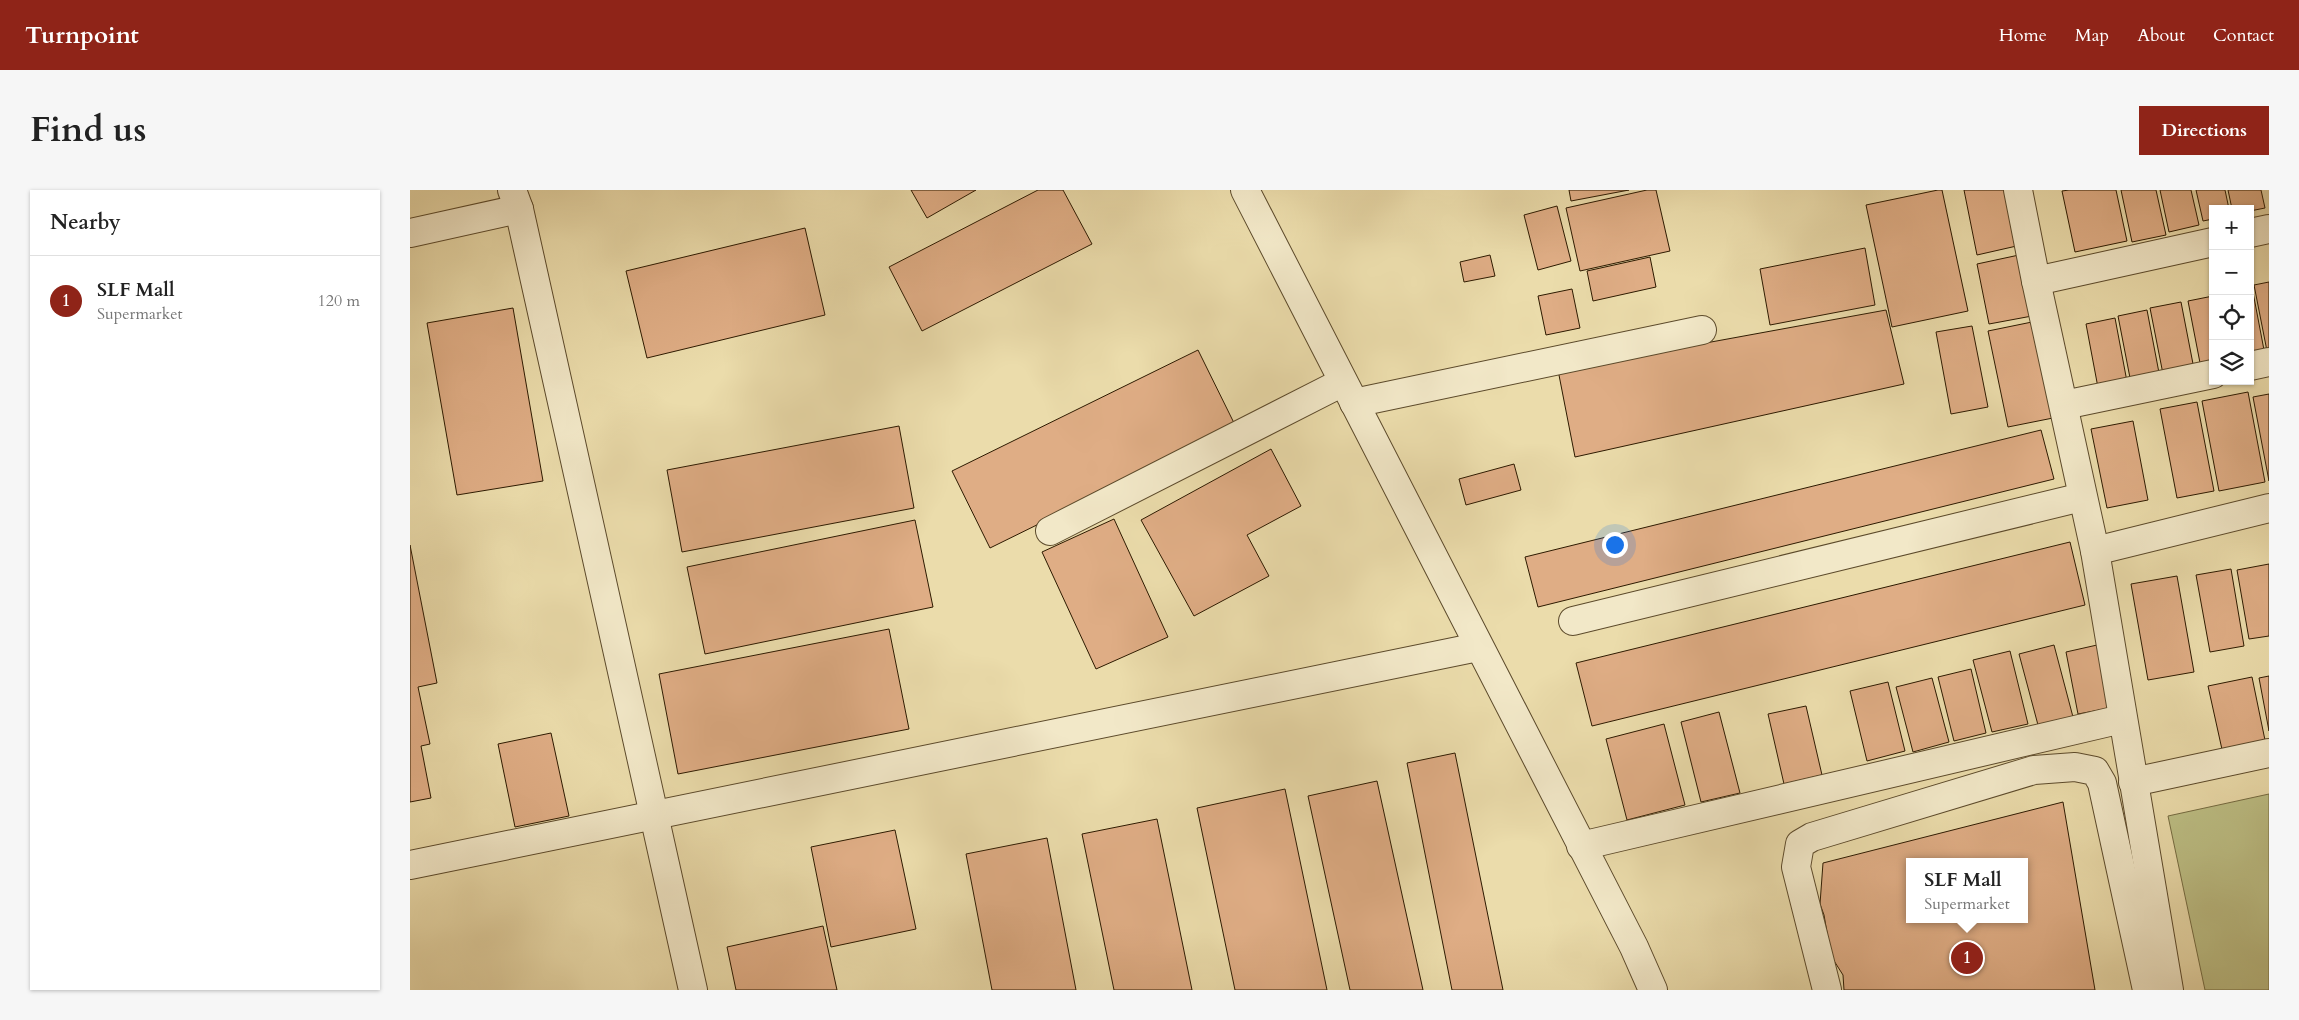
<!DOCTYPE html>
<meta charset="utf-8">
<style>
:root{--surface:#fff;--page:#f6f6f6;--text:#222;--muted:#767676;--line:#e0e0e0;--accent:#8f2418}
body{margin:0;font-family:Cardo,serif;background:var(--page);color:var(--text)}
.controls{position:absolute;right:15px;top:15px;display:grid;overflow:hidden;border-radius:0px;box-shadow:0 1px 4px #0004}
.controls button{width:45px;height:45px;display:grid;place-items:center;padding:0;border:0;border-bottom:1px solid var(--line);background:var(--surface);color:var(--text);font:25px sans-serif}
.you{position:absolute;left:1204px;top:354px;width:18px;height:18px;margin:-12px;border:4px solid #fff;border-radius:50%;background:#1a73e8;box-shadow:0 0 0 8px #1a73e833}
.badge{display:grid;place-items:center;width:32px;height:32px;border-radius:50%;background:var(--accent);color:#fff;font-size:16px;font-weight:700}
.pin{position:absolute;translate:-50% -50%;border:2px solid #fff;box-shadow:0 1px 5px #0006}
.popup{position:absolute;left:1496px;top:668px;width:122px;height:65px;box-sizing:border-box;display:grid;place-content:center;border-radius:0px;background:var(--surface);filter:drop-shadow(0 1px 4px #0005);font-size:16px;white-space:nowrap;color:var(--muted)}
.popup b{font-size:19px;color:var(--text)}
.popup::after{content:'';position:absolute;left:50%;top:100%;margin-left:-10px;border:10px solid transparent;border-top-color:var(--surface)}
.list{margin:0;padding:0;list-style:none}
h2{display:flex;justify-content:space-between;align-items:center;height:65px;margin:0;padding:0 20px;font-size:21px}
h2 small{font-size:16px;font-weight:400;color:var(--muted)}
.list li{display:grid;grid-template-columns:32px 1fr auto;gap:15px;align-items:center;box-sizing:border-box;height:90px;padding:0 20px;border-top:1px solid var(--line)}
.list b{display:block;font-size:19px;white-space:nowrap}
.list p{margin:0;font-size:16px;white-space:nowrap;color:var(--muted)}
.list em{font-size:16px;font-style:normal;color:var(--muted)}
.icon{flex:none;width:28px;height:28px;fill:none;stroke:currentColor;stroke-width:2;stroke-linecap:round;stroke-linejoin:round}
.map{position:relative;flex:none;width:1859px;height:800px;overflow:hidden;border-radius:0px}
header{display:flex;align-items:center;gap:30px;box-sizing:border-box;height:70px;padding:0 25px;background:var(--accent);color:#fff}
header strong{font-size:24px}
nav{display:flex;gap:28px;margin-inline-start:auto;font-size:18px}
.intro{display:flex;align-items:center;justify-content:space-between;box-sizing:border-box;height:120px;padding:0 30px}
h1{margin:0;font-size:35px}
.button{padding:12px 22px;border-radius:0px;background:var(--accent);color:#fff;font-size:18px;font-weight:700}
main{display:flex;gap:30px;padding:0 30px}
aside{flex:1;background:var(--surface);border-radius:0px;box-shadow:0 1px 4px #0004}
.map>svg:first-child{display:block}
</style>
<header>
<strong>Turnpoint</strong>
<nav><a>Home</a><a>Map</a><a>About</a><a>Contact</a></nav>
</header>
<div class="intro"><h1>Find us</h1><a class="button">Directions</a></div>
<main>
<aside>
<h2>Nearby<small></small></h2>
<ul class="list">
<li><span class="badge">1</span><div><b>SLF Mall</b><p>Supermarket</p></div><em>120 m</em></li>
</ul>
</aside>
<div class="map">
<svg width="1859" height="800" viewBox="0 0 1859 800">
<rect width="100%" height="100%" fill="#ebdcab"/>
<filter id="stains"><feTurbulence type="fractalNoise" baseFrequency=".004" numOctaves="4"/><feColorMatrix values="0 0 0 0 .2 0 0 0 0 .09 0 0 0 0 .02 0 0 0 .5 -.17"/></filter>
<radialGradient id="worn" r=".72"><stop offset=".6" stop-color="#630" stop-opacity="0"/><stop offset="1" stop-color="#630" stop-opacity=".3"/></radialGradient>
<!-- green -->
<path fill="#bdbf85" stroke="#756c42" d="M1859,604V800H1795L1758,626Z"/>
<!-- building -->
<g fill="#dfad85" stroke="#2d1a00" fill-rule="evenodd">
<path d="M501,0H566L517,28Z"/>
<path d="M628,0H653L682,54L512,141L479,77Z"/>
<path d="M1159,0H1219L1161,11Z"/>
<path d="M1237,0H1246L1260,61L1170,81L1156,18Z"/>
<path d="M1528,0H1532L1558,121L1482,137L1456,15Z"/>
<path d="M1554,0H1599L1611,55L1567,65Z"/>
<path d="M1659,0H1706L1717,51L1665,62L1652,1Z"/>
<path d="M1711,0H1746L1756,45L1722,52Z"/>
<path d="M1750,0H1781L1789,35L1759,42Z"/>
<path d="M1786,0H1815L1819,19H1803V29L1793,31Z"/>
<path d="M1818,0H1851L1855,18L1840,21V19H1822Z"/>
<path d="M1147,16L1161,71L1128,80L1114,25Z"/>
<path d="M395,38L415,125L237,168L216,81Z"/>
<path d="M1455,58L1465,115L1360,135L1350,79Z"/>
<path d="M1080,65L1085,86L1054,92L1050,72Z"/>
<path d="M1609,65L1622,126L1579,134L1567,74Z"/>
<path d="M1240,67L1246,97L1183,111L1177,81Z"/>
<path d="M1859,92V160L1857,161L1844,95Z"/>
<path d="M1842,97L1854,160L1840,163V98Z"/>
<path d="M1162,99L1170,138L1136,145L1128,106Z"/>
<path d="M1803,106V175L1791,178L1778,111Z"/>
<path d="M1771,112L1784,179L1753,184L1740,118Z"/>
<path d="M103,118L133,291L47,305L17,133Z"/>
<path d="M1476,120L1494,194L1165,267L1148,180Z"/>
<path d="M1737,120L1750,188L1721,193L1708,126Z"/>
<path d="M1705,128L1718,197L1689,203L1676,134Z"/>
<path d="M1622,132L1643,228L1598,237L1578,141Z"/>
<path d="M1562,136L1578,217L1541,224L1526,142Z"/>
<path d="M788,160L826,237L580,358L542,281Z"/>
<path d="M1838,202L1855,292L1809,301L1792,211Z"/>
<path d="M1859,204V291L1843,207Z"/>
<path d="M1787,212L1804,301L1767,308L1750,219Z"/>
<path d="M1723,231L1738,310L1697,318L1681,239Z"/>
<path d="M489,236L504,318L272,362L257,280Z"/>
<path d="M1631,240L1644,289L1128,417L1115,367Z"/>
<path d="M861,259L891,316L837,345L859,386L784,426L731,330Z"/>
<path d="M1104,274L1111,300L1056,315L1049,289Z"/>
<path d="M704,329L758,447L686,479L632,362Z"/>
<path d="M505,330L523,417L295,464L277,377Z"/>
<path d="M1660,352L1675,415L1182,536L1166,473Z"/>
<path d="M0,355L27,493L8,497L20,554L11,556L21,608L0,612Z"/>
<path d="M1859,374V446L1839,449L1827,380Z"/>
<path d="M1821,379L1834,456L1800,462L1786,385Z"/>
<path d="M1767,386L1784,482L1738,490L1721,394Z"/>
<path d="M479,439L499,539L268,584L249,484Z"/>
<path d="M1696,453L1706,517L1668,524L1656,462Z"/>
<path d="M1644,455L1663,527L1628,535L1609,464Z"/>
<path d="M1600,461L1618,534L1582,542L1563,470Z"/>
<path d="M1561,479L1576,543L1544,551L1528,487Z"/>
<path d="M1859,486V541L1849,488Z"/>
<path d="M1842,487L1856,555L1813,564L1798,496Z"/>
<path d="M1522,488L1539,552L1503,562L1486,497Z"/>
<path d="M1478,492L1495,561L1457,571L1440,501Z"/>
<path d="M1396,516L1412,585L1374,594L1358,524Z"/>
<path d="M1309,522L1330,603L1291,612L1271,532Z"/>
<path d="M1254,534L1275,615L1217,630L1196,549Z"/>
<path d="M141,543L159,626L105,637L88,554Z"/>
<path d="M1045,563L1093,800H1042L997,573Z"/>
<path d="M967,591L1013,800H940L898,606Z"/>
<path d="M875,599L917,800H825L787,618Z"/>
<path d="M1653,612L1685,800H1434L1433,785L1421,766L1414,725L1410,714L1413,673ZM1500,672H1614V729H1500Z"/>
<path d="M747,629L782,800H704L672,644Z"/>
<path d="M485,640L506,739L421,757L401,657Z"/>
<path d="M637,648L666,800H582L556,664Z"/>
<path d="M413,736L427,800H326L317,757Z"/>
</g>
<g fill="none" stroke-linecap="round" stroke-linejoin="round">
<defs>
<g id="minor">
<path d="M102,0L109,19L283,800"/>
<path d="M835,0L1224,757L1243,800"/>
<path d="M1608,0L1626,91L1685,361L1759,800"/>
<path d="M0,43L109,19"/>
<path d="M1840,43L1859,39"/>
<path d="M1626,91L1803,52"/>
<path d="M1840,176L1859,172"/>
<path d="M944,213L1292,140"/>
<path d="M1654,215L1803,184"/>
<path d="M640,341L933,192"/>
<path d="M1685,361L1859,318"/>
<path d="M1163,431L1672,307"/>
<path d="M1723,592L1859,563"/>
<path d="M1171,656L1712,529"/>
<path d="M0,675L1068,457"/>
<path d="M1417,800L1386,677L1390,654L1402,647L1624,580L1665,577L1685,581L1692,593L1737,800"/>
</g>
</defs>
<!-- minor casing -->
<use href="#minor" stroke="#5c4a2b" stroke-width="30"/>
<!-- minor -->
<use href="#minor" stroke="#f2e8c8" stroke-width="28"/>
</g>
<rect width="100%" height="100%" filter="url(#stains)"/>
<rect width="100%" height="100%" fill="url(#worn)"/>
</svg>
<div class="controls">
<button>+</button>
<button>−</button>
<button><svg class="icon" aria-label="locate" viewBox="0 0 24 24"><circle cx="12" cy="12" r="6"/><path d="M12 2v4M12 18v4M2 12h4M18 12h4"/></svg></button>
<button><svg class="icon" aria-label="layers" viewBox="0 0 24 24"><path d="M12 4l9 5-9 5-9-5zM3 14l9 5 9-5"/></svg></button>
</div>
<div class="you"></div>
<div class="pin badge" style="left:1557px;top:768px">1</div>
<div class="popup"><b>SLF Mall</b>Supermarket</div>
</div>
</main>
